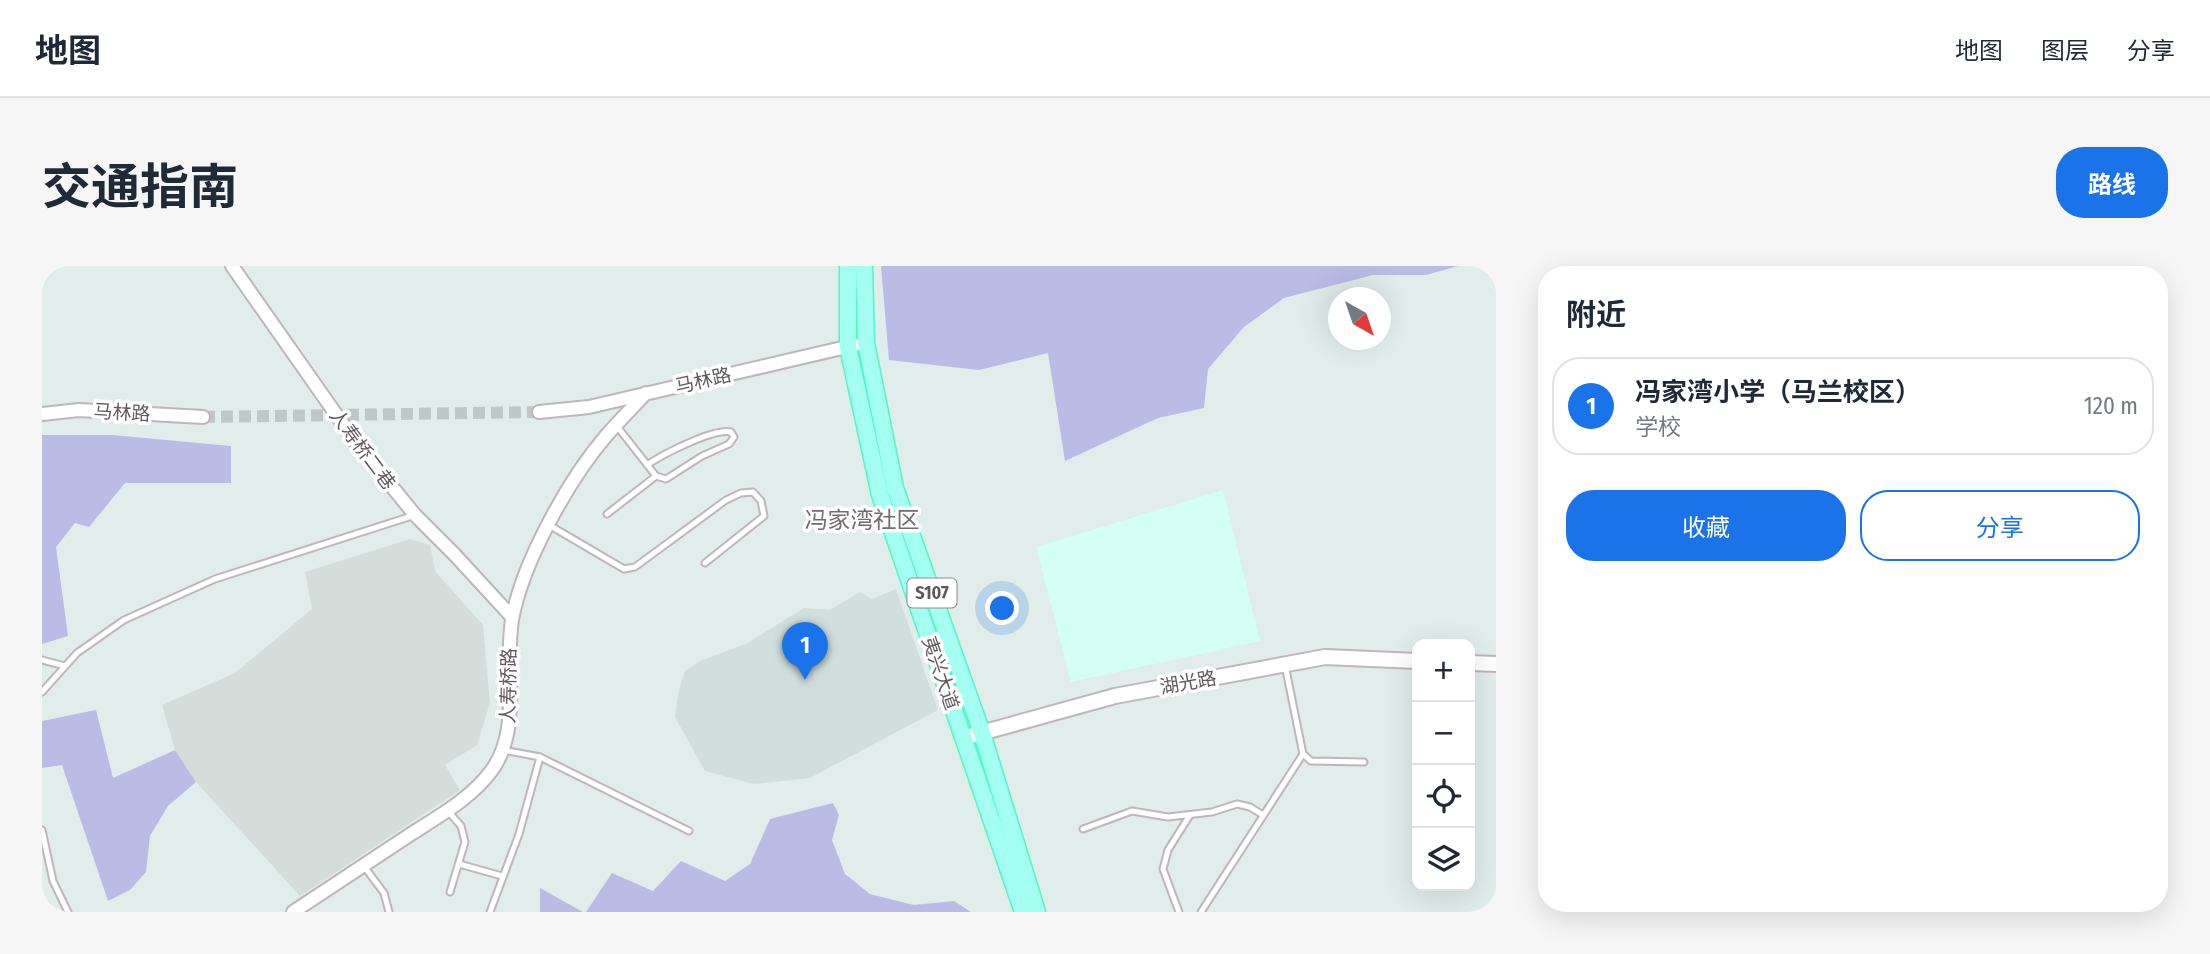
<!DOCTYPE html>
<html lang="zh">
<meta charset="utf-8">
<style>
:root{--surface:#fff;--page:#f6f6f7;--text:#1f2937;--muted:#747a83;--line:#e0e1e3;--accent:#1a73e8}
body{margin:0;font-family:"Fira Sans Condensed","Noto Sans SC",sans-serif;background:var(--page);color:var(--text)}
.controls{position:absolute;right:21px;bottom:21px;display:grid;overflow:hidden;border-radius:14px;box-shadow:0 7px 28px #0002}
.controls button{width:63px;height:63px;display:grid;place-items:center;padding:0;border:0;border-bottom:2px solid var(--line);background:var(--surface);color:var(--text);font:35px sans-serif}
.compass{position:absolute;left:1286px;top:21px;width:63px;height:63px;border-radius:50%;background:var(--surface);box-shadow:0 7px 28px #0002;rotate:140deg}
.you{position:absolute;left:961px;top:343px;width:24px;height:24px;margin:-18px;border:5px solid #fff;border-radius:50%;background:#1a73e8;box-shadow:0 0 0 10px #1a73e833}
.badge{display:grid;place-items:center;width:46px;height:46px;border-radius:50%;background:var(--accent);color:#fff;font-size:23px;font-weight:700}
.pin{position:absolute;translate:-50% -58px;filter:drop-shadow(0 2px 4px #0008)}
.pin::after{content:'';position:absolute;top:37px;width:24px;height:21px;background:inherit;clip-path:polygon(0 0,100% 0,50% 100%)}
.list{margin:0;padding:0;list-style:none}
h2{display:flex;justify-content:space-between;align-items:center;height:91px;margin:0;padding:0 28px;font-size:30px}
h2 small{font-size:23px;font-weight:400;color:var(--muted)}
.list li{display:grid;grid-template-columns:46px 1fr auto;gap:21px;align-items:center;box-sizing:border-box;height:98px;margin:0 14px 14px;padding:0 14px;border:2px solid var(--line);border-radius:28px}
.list b{display:block;font-size:26px;white-space:nowrap}
.list p{margin:0;font-size:23px;white-space:nowrap;color:var(--muted)}
.list em{font-size:23px;font-style:normal;color:var(--muted)}
.actions{display:flex;gap:14px;padding:21px 28px}
.actions a{flex:1;padding:16px 0;border:2px solid var(--accent);border-radius:28px;text-align:center;font-size:24px;color:var(--accent)}
.actions .main{background:var(--accent);color:#fff}
.icon{flex:none;width:38px;height:38px;fill:none;stroke:currentColor;stroke-width:2;stroke-linecap:round;stroke-linejoin:round}
.map{position:relative;flex:none;width:1454px;height:646px;overflow:hidden;border-radius:28px}
header{display:flex;align-items:center;gap:42px;box-sizing:border-box;height:98px;padding:0 35px;background:var(--surface);border-bottom:2px solid var(--line)}
header strong{font-size:33px}
nav{display:flex;gap:38px;margin-inline-start:auto;font-size:24px}
.intro{display:flex;align-items:center;justify-content:space-between;box-sizing:border-box;height:168px;padding:0 42px}
h1{margin:0;font-size:49px}
.button{padding:18px 32px;border-radius:28px;background:var(--accent);color:#fff;font-size:24px;font-weight:700}
main{display:flex;gap:42px;padding:0 42px}
aside{flex:1;background:var(--surface);border-radius:28px;box-shadow:0 7px 28px #0002}
.map>svg:first-child{display:block}
</style>
<header>
<strong>地图</strong>
<nav><a>地图</a><a>图层</a><a>分享</a></nav>
</header>
<div class="intro"><h1>交通指南</h1><a class="button">路线</a></div>
<main>
<div class="map">
<svg width="1454" height="646" viewBox="0 0 1454 646">
<rect width="100%" height="100%" fill="#e0edea"/>
<!-- commercial -->
<path fill="#d3fff4" d="M1181,224L1218,375L1029,416L994,281Z"/>
<!-- industrial -->
<path fill="#d5dddb" d="M368,273L388,279L393,305L441,359L448,437L435,479L403,499L418,524L258,630L154,516L133,484L120,439L193,407L270,343L263,306Z"/>
<!-- education -->
<path fill="#d1dfdc" d="M854,323L896,444L768,512L712,518L663,505L633,451L637,423L643,405L660,394L704,378L762,342L788,344L818,326L830,333Z"/>
<!-- green -->
<g fill="#bbbce6">
<path d="M839,0H1416L1384,9H1331L1242,32L1202,61L1166,103L1162,142L1116,152L1023,195L1006,87L937,104L847,94Z"/>
<path d="M0,169H70L189,180V217H83L47,261L33,257L14,281L26,370L0,378Z"/>
<path d="M54,444L71,512L133,484L154,516L126,540L108,570L104,606L88,624L66,635L20,499L0,502V455Z"/>
<path d="M791,537L797,549L790,574L803,608L828,628L872,639L912,635L929,646H544L570,607L611,625L639,595L683,615L708,598L728,553Z"/>
<path d="M498,622L541,646H498Z"/>
</g>
<g fill="none" stroke-linecap="round" stroke-linejoin="round">
<!-- tertiary-tunnel -->
<path stroke="#c0c8c7" stroke-width="12" stroke-dasharray="12 6" stroke-linecap="butt" d="M161,151L497,146"/>
<defs>
<g id="service">
<path d="M574,159L614,210L624,213L660,190L687,178L692,171L689,166C672,162 621,188 605,199"/>
<path d="M565,248L614,210"/>
<path d="M507,259L582,303L593,301L684,234L699,227L711,226L719,235L722,250L663,297"/>
<path d="M0,394L23,400"/>
<path d="M1243,399L1261,488L1269,495L1322,496"/>
<path d="M0,426L35,387L82,354L173,313L373,249"/>
<path d="M461,484L498,491L647,565"/>
<path d="M405,544L419,560L423,576L408,626"/>
<path d="M1041,563L1090,545L1126,551L1170,546L1195,538L1208,541L1221,549"/>
<path d="M0,564L11,615L26,646"/>
<path d="M417,598L460,610"/>
<path d="M321,599L342,627L347,646"/>
<path d="M448,646L477,568L498,491"/>
<path d="M1137,646L1121,603L1126,584L1148,549"/>
<path d="M1159,646L1261,488"/>
</g>
<g id="tertiary">
<path d="M190,0L312,174L373,249L413,289L470,351"/>
<path d="M497,146L547,141L813,79"/>
<path d="M0,148L37,144L161,151"/>
<path d="M251,646C289,621 328,595 366,570C395,551 429,533 450,504C480,462 462,402 470,354C480,297 527,213 564,170C577,155 591,141 604,127"/>
</g>
<g id="secondary">
<path d="M1428,397L1454,398"/>
<path d="M921,472L1073,430L1283,391L1375,395"/>
</g>
<g id="primary">
<path d="M806,0V81L838,229L981,646"/>
<path d="M822,0L824,77L853,222L940,467L995,646"/>
</g>
</defs>
<!-- service casing -->
<use href="#service" stroke="#beb6b9" stroke-width="9"/>
<!-- tertiary casing -->
<use href="#tertiary" stroke="#beb6b9" stroke-width="16"/>
<!-- secondary casing -->
<use href="#secondary" stroke="#c0b6ba" stroke-width="18"/>
<!-- primary casing -->
<use href="#primary" stroke="#4ff7c5" stroke-width="19"/>
<!-- service -->
<use href="#service" stroke="#fff" stroke-width="5"/>
<!-- tertiary -->
<use href="#tertiary" stroke="#fff" stroke-width="12"/>
<!-- secondary -->
<use href="#secondary" stroke="#fff" stroke-width="14"/>
<!-- primary -->
<use href="#primary" stroke="#a3ffef" stroke-width="16"/>
</g>
<g text-anchor="middle" stroke-width="7" stroke-linejoin="round" paint-order="stroke">
<!-- shield labels -->
<rect fill="#fff" stroke="#918b8e" stroke-width="2" x="865.5" y="312.5" width="49" height="29" rx="5"/>
<g font-size="18" font-weight="bold" fill="#62595d">
<text x="890" y="333">S107</text>
</g>
<!-- street labels -->
<g font-size="19" fill="#62595d" stroke="#fff">
<text transform="translate(661 114) rotate(-13)" y="7">马林路</text>
<text transform="translate(80 146) rotate(3)" y="7">马林路</text>
<text transform="translate(321 183) rotate(53)" y="7">人寿桥二巷</text>
<text transform="translate(899 407) rotate(71)" y="7">夷兴大道</text>
<text transform="translate(1146 416) rotate(-10)" y="7">湖光路</text>
<text transform="translate(466 420) rotate(-89)" y="7">人寿桥路</text>
</g>
<!-- quarter labels -->
<g font-size="23" fill="#746a6f" stroke="#fff">
<text x="820" y="262">冯家湾社区</text>
</g>
</g>
</svg>
<div class="controls">
<button>+</button>
<button>−</button>
<button><svg class="icon" aria-label="locate" viewBox="0 0 24 24"><circle cx="12" cy="12" r="6"/><path d="M12 2v4M12 18v4M2 12h4M18 12h4"/></svg></button>
<button><svg class="icon" aria-label="layers" viewBox="0 0 24 24"><path d="M12 4l9 5-9 5-9-5zM3 14l9 5 9-5"/></svg></button>
</div>
<svg class="compass" viewBox="-18 -18 36 36"><path d="M0-13l5 13h-10z" fill="#e53935"/><path d="M0 13l5-13h-10z" fill="#747a83"/></svg>
<div class="you"></div>
<div class="pin badge" style="left:763px;top:414px">1</div>
</div>
<aside>
<h2>附近<small></small></h2>
<ul class="list">
<li><span class="badge">1</span><div><b>冯家湾小学（马兰校区）</b><p>学校</p></div><em>120 m</em></li>
</ul>
<div class="actions"><a class="main">收藏</a><a>分享</a></div>
</aside>
</main>
